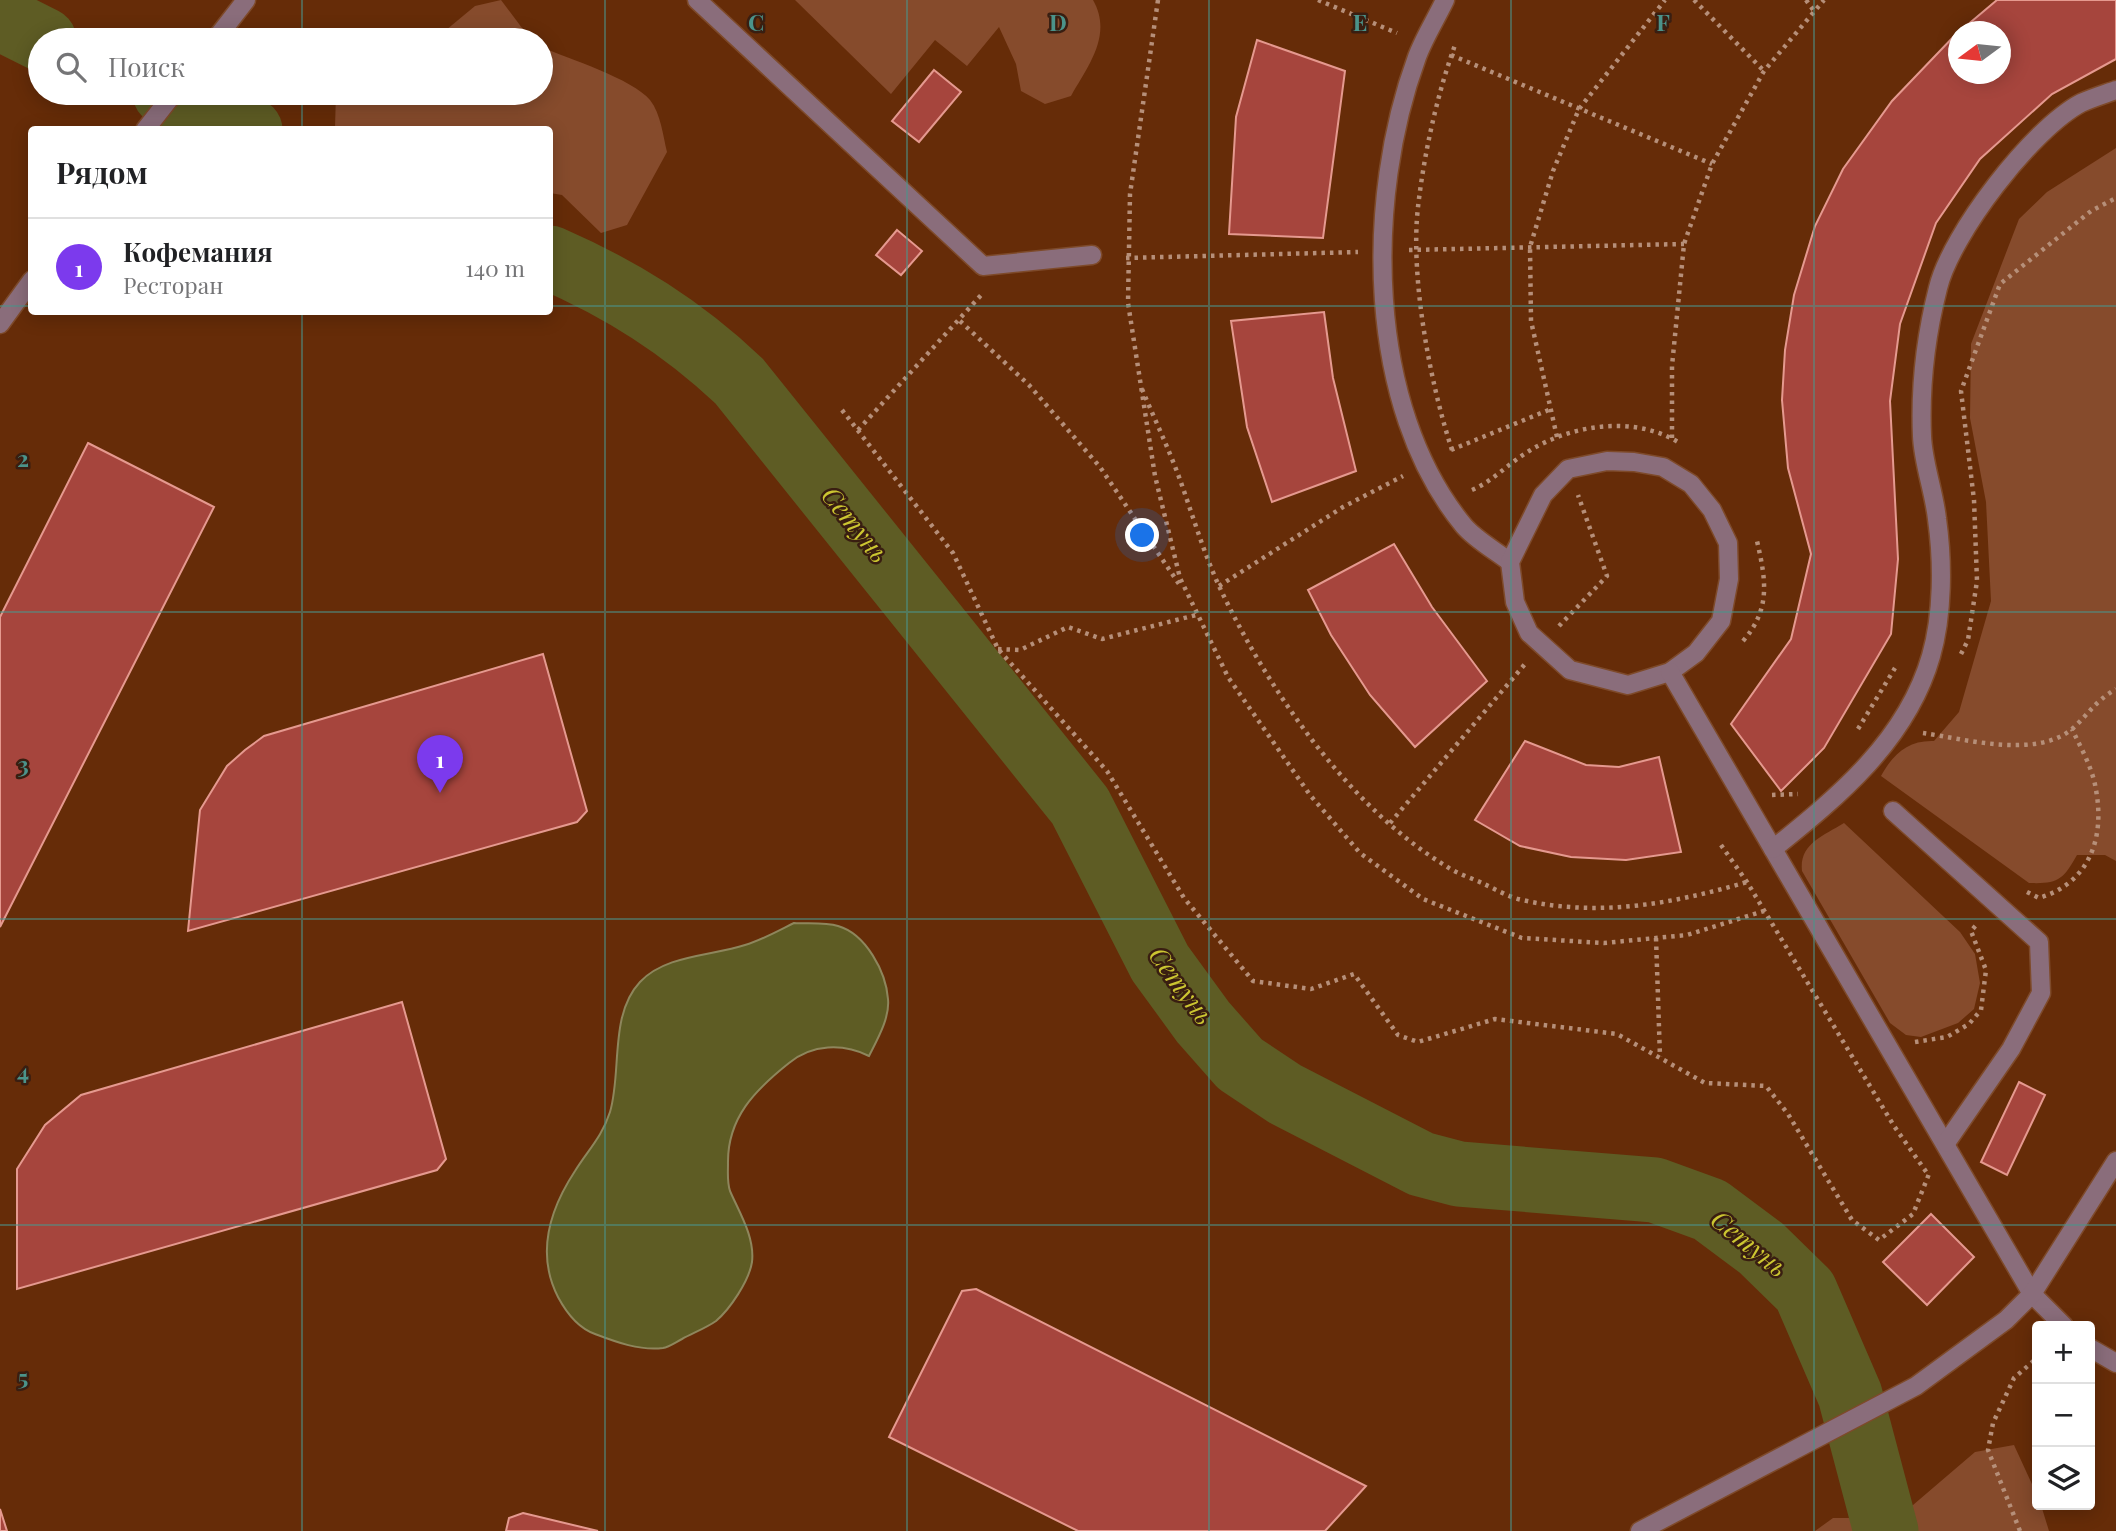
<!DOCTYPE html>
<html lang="ru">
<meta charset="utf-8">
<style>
:root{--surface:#fff;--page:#f2f2f2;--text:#202124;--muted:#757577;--line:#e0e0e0;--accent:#7c3aed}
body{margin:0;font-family:"Playfair Display",serif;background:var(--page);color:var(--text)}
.controls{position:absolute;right:21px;bottom:21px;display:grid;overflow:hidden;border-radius:7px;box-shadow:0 4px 18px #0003}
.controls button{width:63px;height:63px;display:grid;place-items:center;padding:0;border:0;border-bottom:2px solid var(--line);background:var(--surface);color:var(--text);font:35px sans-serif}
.compass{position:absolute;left:1948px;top:21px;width:63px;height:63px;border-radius:50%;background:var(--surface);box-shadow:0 4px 18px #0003;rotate:255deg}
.you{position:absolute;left:1143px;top:536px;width:24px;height:24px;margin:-18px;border:5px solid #fff;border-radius:50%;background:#1a73e8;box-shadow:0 0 0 10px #1a73e833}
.badge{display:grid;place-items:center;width:46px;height:46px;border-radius:50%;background:var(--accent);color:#fff;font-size:23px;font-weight:700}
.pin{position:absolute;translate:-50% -58px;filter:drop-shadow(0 2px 4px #0008)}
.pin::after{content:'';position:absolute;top:37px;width:24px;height:21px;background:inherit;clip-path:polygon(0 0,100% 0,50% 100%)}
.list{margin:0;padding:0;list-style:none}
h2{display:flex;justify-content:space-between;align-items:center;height:91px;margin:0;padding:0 28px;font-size:30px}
h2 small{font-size:23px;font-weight:400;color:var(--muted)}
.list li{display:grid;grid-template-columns:46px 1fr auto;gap:21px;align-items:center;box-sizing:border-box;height:98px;padding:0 28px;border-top:2px solid var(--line)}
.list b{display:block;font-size:26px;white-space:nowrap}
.list p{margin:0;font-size:23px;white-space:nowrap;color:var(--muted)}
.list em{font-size:23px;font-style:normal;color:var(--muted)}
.icon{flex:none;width:38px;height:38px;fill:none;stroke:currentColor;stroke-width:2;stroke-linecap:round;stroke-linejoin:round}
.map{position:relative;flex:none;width:2116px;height:1531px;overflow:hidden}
.search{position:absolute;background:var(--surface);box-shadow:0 4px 18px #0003;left:28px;top:28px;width:525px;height:77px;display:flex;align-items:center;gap:18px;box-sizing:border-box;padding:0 24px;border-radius:38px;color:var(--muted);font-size:26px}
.panel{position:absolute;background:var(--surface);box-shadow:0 4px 18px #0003;left:28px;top:126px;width:525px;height:189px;border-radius:7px}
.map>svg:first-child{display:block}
</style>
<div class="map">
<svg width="2116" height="1531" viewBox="0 0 2116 1531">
<rect width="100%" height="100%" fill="#662c08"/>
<!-- green -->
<g fill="#864b2c">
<path d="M501,0L531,40H434L475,6Z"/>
<path d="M795,0H1093C1113,35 1088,66 1071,96L1045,104L1021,91L1016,64L999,27L967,66L935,40L891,94Z"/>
<path d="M541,47C567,58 633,79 650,100C661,114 663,136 667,152L627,225L601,233L562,195L550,193V130L335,127L336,93H541Z"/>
<path d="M2116,148V861L2105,855H2077C2063,880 2058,884 2029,883L1881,776C1893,754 1908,740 1934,741L1959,712L1991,601L1986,502L1970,418L1971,344L2019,219L2047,192Z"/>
<path d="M1844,823L1960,932L1975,954L1980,983L1974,1009L1958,1023L1921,1037L1906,1035L1890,1023L1802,871C1799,844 1823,836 1844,823Z"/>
<path d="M2014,1445L2037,1495V1505H2041L2049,1531H1815L1833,1518H1872L1913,1505L1975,1452Z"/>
</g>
<!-- water -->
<path fill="#5e5c24" stroke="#8e865c" stroke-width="2" d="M794,923C808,924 825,922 838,926C866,934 886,972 888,999C890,1018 877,1040 869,1056C843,1043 812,1044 789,1063C755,1090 727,1118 728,1164C728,1173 727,1182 730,1191C739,1212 755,1237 752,1262C749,1281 730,1309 716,1321C706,1328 693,1333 682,1339C676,1342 669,1347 663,1348C640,1351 616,1342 595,1334C578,1328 566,1312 558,1297C536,1254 550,1209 575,1171C588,1150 602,1137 610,1112C622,1072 609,1015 640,982C665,955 711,956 745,945C762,940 778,931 794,923Z"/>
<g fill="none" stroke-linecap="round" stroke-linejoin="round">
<!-- river -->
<g stroke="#5e5c24" stroke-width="65">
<path d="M0,18L44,40"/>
<path d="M165,93L250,130"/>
<path d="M550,258C621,289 682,327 739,381L1080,806L1160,963L1203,1022L1240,1064L1285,1094L1421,1164L1459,1174L1655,1190L1710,1210L1761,1248L1805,1291L1850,1395L1886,1531"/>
</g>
</g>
<!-- building -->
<g fill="#a6453d" stroke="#e5998f" stroke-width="2">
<path d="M1997,0H2116V59L2052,94L1980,159L1936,223L1900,324L1890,401L1898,559L1891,634L1824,748L1781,791L1731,724L1791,639L1811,554L1788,468L1782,400L1785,350L1794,295L1815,226L1843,169L1892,101L1958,32V74H2000V32H1959Z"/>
<path d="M1257,40L1345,71L1323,238L1229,234L1236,117Z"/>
<path d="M934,70L961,92L919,142L892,121Z"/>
<path d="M897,230L922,251L901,275L876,255Z"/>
<path d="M1324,312L1333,378L1356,471L1272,502L1247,427L1231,321Z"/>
<path d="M88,443L214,507L0,927V617Z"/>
<path d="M1394,544L1432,607L1487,681L1415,747L1370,695L1331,635L1308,590Z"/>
<path d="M543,654L587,811L577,822L188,931L200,810L227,766L245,750L264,736Z"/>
<path d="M1525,741L1586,765L1619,767L1659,757L1681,852L1626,860L1571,857L1520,846L1475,820Z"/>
<path d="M402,1002L446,1159L437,1170L17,1289V1169L45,1125L81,1095Z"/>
<path d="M2019,1082L2045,1095L2007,1175L1981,1162Z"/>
<path d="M1931,1214L1974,1257L1927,1305L1883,1262Z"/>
<path d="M976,1289L1346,1476L1366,1486L1325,1531H1078L889,1437L962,1291Z"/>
<path d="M0,1509L7,1531H0Z"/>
<path d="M523,1513L598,1531H506L509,1518Z"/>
</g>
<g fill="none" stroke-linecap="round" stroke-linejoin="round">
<defs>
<g id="minor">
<path d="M697,0L983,266L1092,255"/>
<path d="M1445,0C1436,19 1424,38 1417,57C1365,198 1365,406 1464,526C1476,540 1496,551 1510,562"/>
<path d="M215,40L246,0"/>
<path d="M145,130L174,93"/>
<path d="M0,324L32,280"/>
<path d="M1607,461L1634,462L1663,467L1691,484L1712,510L1728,543L1729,579L1721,621L1696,653L1670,672L1628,685L1570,670L1529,633L1515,602L1510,562L1543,495L1568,469Z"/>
<path d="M1670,672L2032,1294L2064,1326"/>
<path d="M1893,811L2039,942L2041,993L2011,1049L1946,1143"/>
<path d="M1773,849C1839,796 1907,740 1931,656C1943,614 1943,562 1937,519C1934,491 1923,463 1922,436C1920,388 1926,335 1938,288C1951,234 2032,129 2081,103C2092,98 2105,94 2116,90"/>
<path d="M2090,1348L2116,1363"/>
<path d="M1640,1531L1916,1386L2006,1320L2032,1294L2116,1161"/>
</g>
</defs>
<!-- minor casing -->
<use href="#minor" stroke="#7e4a2a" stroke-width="21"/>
<!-- path -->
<g stroke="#b68f79" stroke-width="4.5" stroke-dasharray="3.5 5" stroke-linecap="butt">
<path d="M1158,0L1130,194L1128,303L1155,476L1180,578L1228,677L1310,795L1360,853L1423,899L1522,938L1604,943L1687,935L1764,911"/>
<path d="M1318,0L1397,33"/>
<path d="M1694,0L1764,71"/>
<path d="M1806,0L1814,11"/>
<path d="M1451,55L1712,164"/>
<path d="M1409,250L1684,244"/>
<path d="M1126,258L1358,252"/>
<path d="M960,321L1029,385L1100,467L1181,587"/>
<path d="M1142,389C1154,418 1168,447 1179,477C1192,513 1203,551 1219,586C1267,688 1348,807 1446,866C1457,874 1472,878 1484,884C1495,889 1507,896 1518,899C1596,918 1672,904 1747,882"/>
<path d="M842,410L953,553L998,649L1107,771L1184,898L1253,981L1311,989L1354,974L1398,1035L1418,1042L1495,1019L1617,1034L1705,1083L1766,1086L1788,1114L1852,1220L1879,1240L1913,1214L1929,1174"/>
<path d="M858,430L983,293"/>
<path d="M1557,437L1531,321L1530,247L1553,171L1579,109L1665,0"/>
<path d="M1672,438V366L1684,244L1712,164L1764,71L1824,0"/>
<path d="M1451,450L1551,409"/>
<path d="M1452,450C1430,383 1410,277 1418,207C1424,154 1437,95 1455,45"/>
<path d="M1472,490C1493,481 1509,463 1529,451C1571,425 1633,415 1678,442"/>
<path d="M1219,586L1343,507L1403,476"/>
<path d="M1559,626L1607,576L1578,495"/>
<path d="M1743,641C1771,609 1766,580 1757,541"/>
<path d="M998,649L1020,650L1068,627L1102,639L1196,615"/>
<path d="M1961,654L1968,640L1977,581L1974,500L1961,391L2000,284L2091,211L2116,198"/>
<path d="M1858,729L1895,668"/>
<path d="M1923,733C1965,739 2036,759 2072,729C2089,714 2094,702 2116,689"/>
<path d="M1772,795L1798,794"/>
<path d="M1390,823L1525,664"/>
<path d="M1721,845L1747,882L1894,1126L1927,1173"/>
<path d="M2027,892L2039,898C2089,883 2105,839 2096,790C2093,769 2081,748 2072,729"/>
<path d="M1656,938L1660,1057"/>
<path d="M1915,1042L1947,1037L1969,1024L1981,1010L1986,970L1971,931L1978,923"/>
<path d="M2020,1531L1988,1450L1993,1423L2014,1378L2037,1358"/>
</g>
<!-- minor -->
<use href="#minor" stroke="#8a6d7b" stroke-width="18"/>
</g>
<!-- grid -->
<path fill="none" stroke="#4b938a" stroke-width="2" stroke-opacity="0.55" d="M302,0V40M605,0V1531M907,0V1531M1209,0V1531M1511,0V1531M1814,0V1531M302,93V130M0,306H32M550,306H2116M302,312V1531M0,612H2116M0,919H2116M0,1225H2116"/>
<g text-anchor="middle" stroke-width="5" stroke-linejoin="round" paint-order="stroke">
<!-- water labels -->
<g font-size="26" font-style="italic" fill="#ccc631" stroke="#391e11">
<text transform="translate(855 525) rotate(51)" y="9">Сетунь</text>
<text transform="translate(1181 986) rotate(54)" y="9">Сетунь</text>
<text transform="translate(1749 1244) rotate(39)" y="9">Сетунь</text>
</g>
</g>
<g font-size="23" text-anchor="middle" font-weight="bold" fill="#4b938a" stroke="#391e11" stroke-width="5" stroke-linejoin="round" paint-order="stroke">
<text x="756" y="31">C</text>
<text x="1058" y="31">D</text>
<text x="1360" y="31">E</text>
<text x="1663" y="31">F</text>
<text x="23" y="467">2</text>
<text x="23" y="773">3</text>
<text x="23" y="1080">4</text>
<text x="23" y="1386">5</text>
</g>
</svg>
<div class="controls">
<button>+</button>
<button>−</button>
<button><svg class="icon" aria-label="layers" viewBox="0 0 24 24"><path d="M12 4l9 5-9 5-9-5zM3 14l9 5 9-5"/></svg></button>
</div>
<svg class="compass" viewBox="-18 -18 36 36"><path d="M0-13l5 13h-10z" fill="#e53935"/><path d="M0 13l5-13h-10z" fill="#757577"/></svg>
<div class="you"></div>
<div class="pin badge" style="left:440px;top:793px">1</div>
<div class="search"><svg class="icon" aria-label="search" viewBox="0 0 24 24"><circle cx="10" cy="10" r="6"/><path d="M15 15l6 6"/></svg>Поиск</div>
<section class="panel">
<h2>Рядом<small></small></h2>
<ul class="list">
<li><span class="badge">1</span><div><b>Кофемания</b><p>Ресторан</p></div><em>140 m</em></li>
</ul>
</section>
</div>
